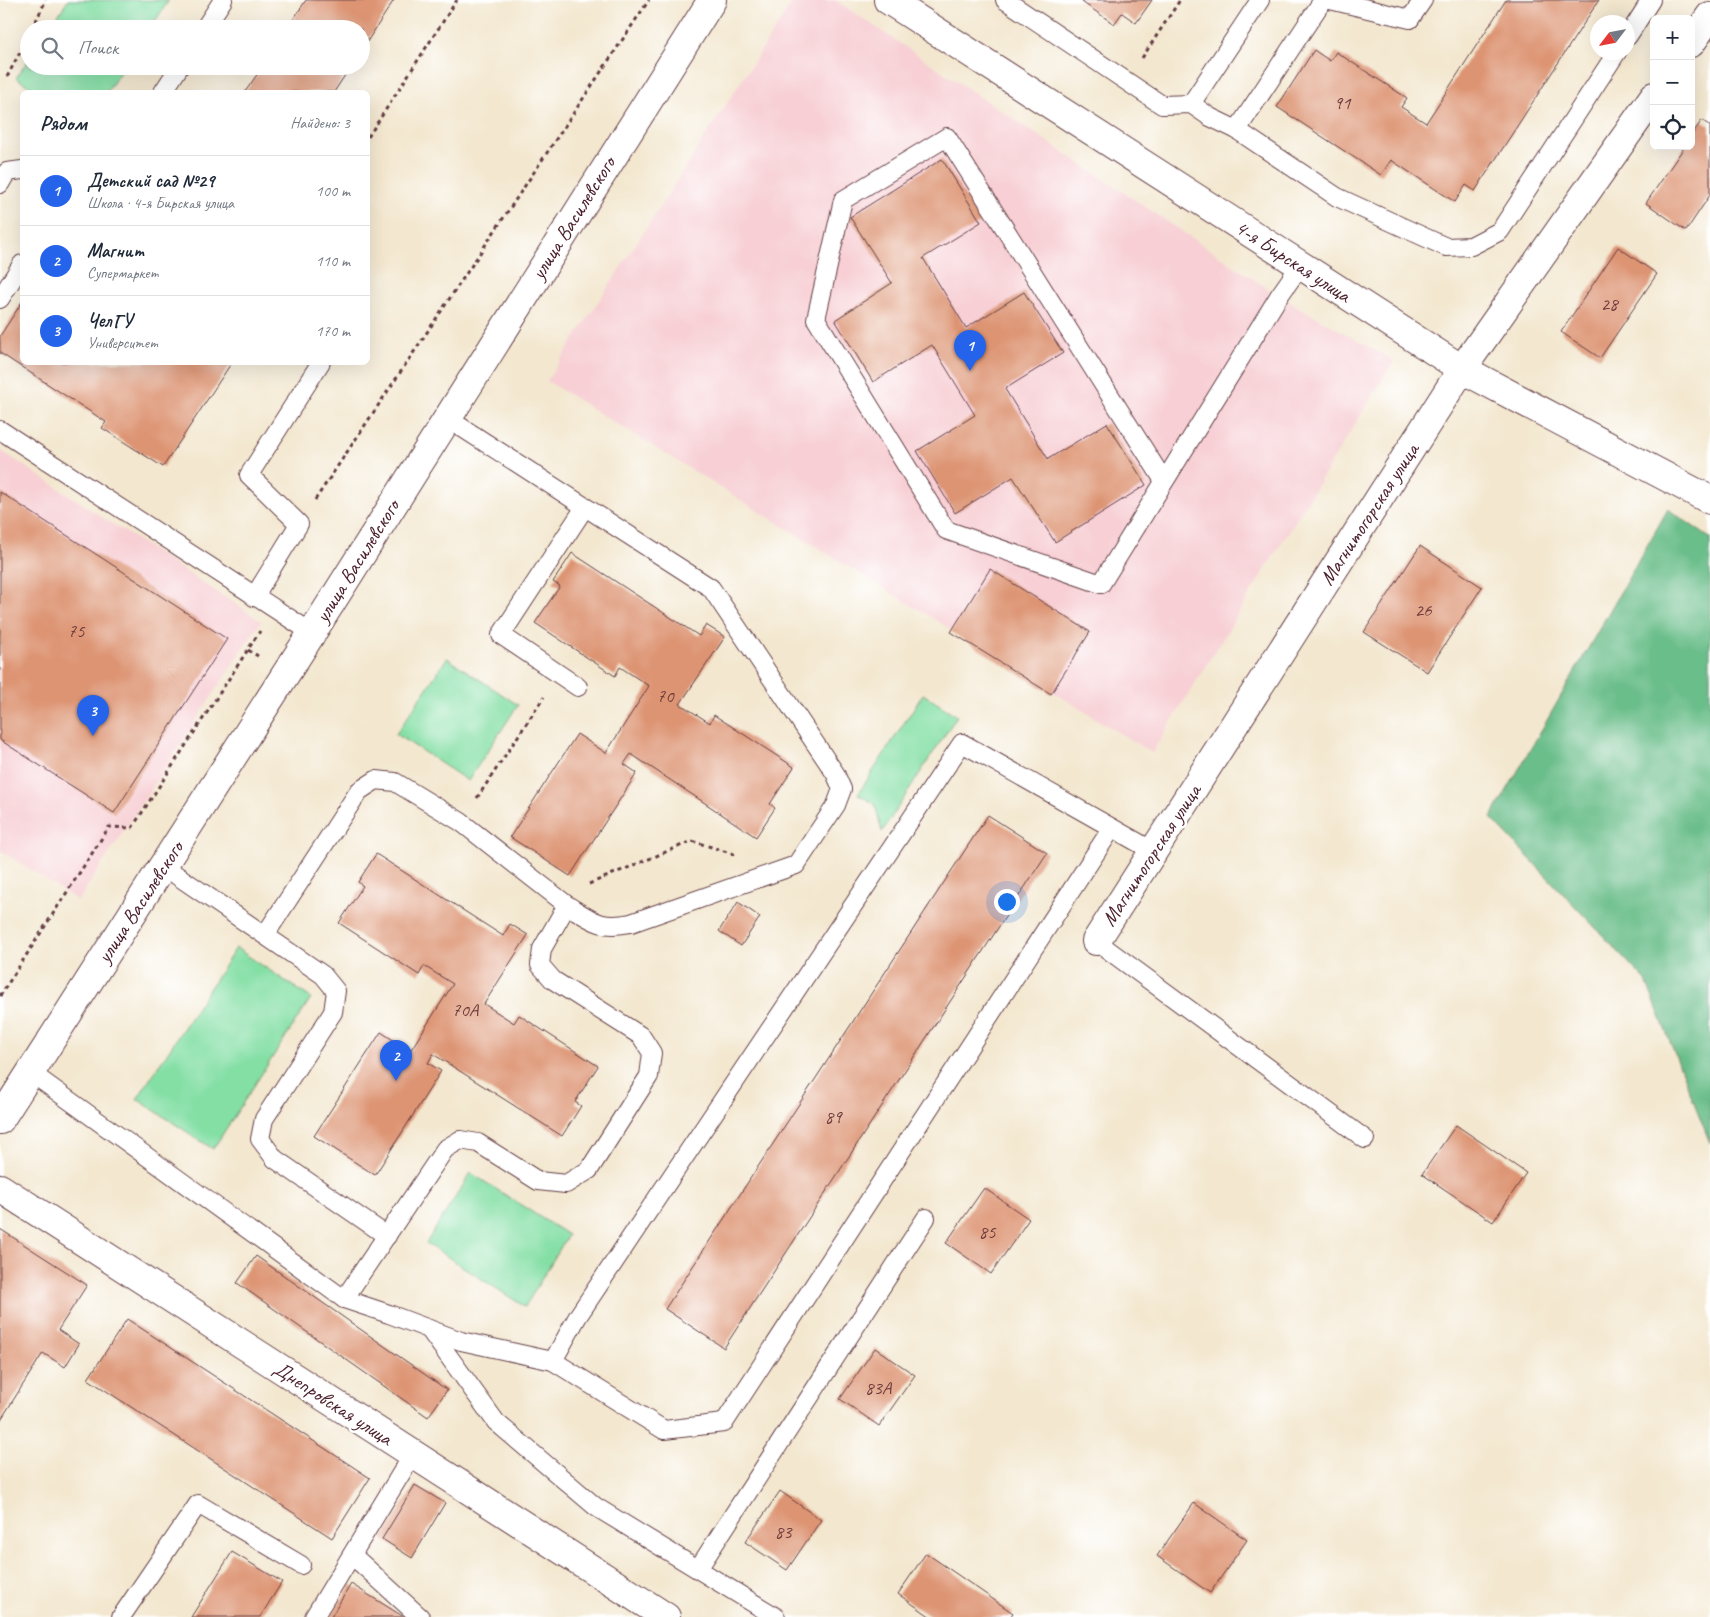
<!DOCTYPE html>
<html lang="ru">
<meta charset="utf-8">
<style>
:root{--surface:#fff;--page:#f2f2f3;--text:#1f2937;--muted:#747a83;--line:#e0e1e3;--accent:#2563eb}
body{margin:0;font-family:Caveat,sans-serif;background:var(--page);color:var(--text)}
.controls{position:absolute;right:15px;top:15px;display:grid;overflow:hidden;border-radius:8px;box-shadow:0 5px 20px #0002}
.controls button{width:45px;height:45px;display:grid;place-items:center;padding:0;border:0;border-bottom:1px solid var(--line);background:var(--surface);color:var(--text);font:25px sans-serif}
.compass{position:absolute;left:1590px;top:15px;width:45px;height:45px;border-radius:50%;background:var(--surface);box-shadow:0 5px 20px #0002;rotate:238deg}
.you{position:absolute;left:1006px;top:901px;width:18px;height:18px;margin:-12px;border:4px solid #fff;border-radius:50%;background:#1a73e8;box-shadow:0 0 0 8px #1a73e833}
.badge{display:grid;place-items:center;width:32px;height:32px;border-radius:50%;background:var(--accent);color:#fff;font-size:16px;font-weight:700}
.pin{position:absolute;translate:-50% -41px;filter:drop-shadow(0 1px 2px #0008)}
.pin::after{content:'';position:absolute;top:26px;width:18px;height:15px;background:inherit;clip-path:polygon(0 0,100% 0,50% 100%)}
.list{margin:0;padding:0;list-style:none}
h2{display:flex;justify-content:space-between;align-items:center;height:65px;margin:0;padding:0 20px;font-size:21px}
h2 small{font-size:16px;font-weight:400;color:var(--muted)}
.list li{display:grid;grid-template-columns:32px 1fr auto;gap:15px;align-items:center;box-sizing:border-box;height:70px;padding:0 20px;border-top:1px solid var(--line)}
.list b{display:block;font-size:19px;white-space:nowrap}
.list p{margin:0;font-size:16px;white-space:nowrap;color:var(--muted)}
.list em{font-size:16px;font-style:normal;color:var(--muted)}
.icon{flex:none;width:28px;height:28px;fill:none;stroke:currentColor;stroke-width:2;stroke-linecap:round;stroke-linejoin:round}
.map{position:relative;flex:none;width:1710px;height:1617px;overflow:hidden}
.search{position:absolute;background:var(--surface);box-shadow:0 5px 20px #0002;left:20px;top:20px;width:350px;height:55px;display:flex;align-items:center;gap:12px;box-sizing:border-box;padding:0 18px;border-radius:28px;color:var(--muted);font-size:19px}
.panel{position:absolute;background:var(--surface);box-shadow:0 5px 20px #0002;left:20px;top:90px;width:350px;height:275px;border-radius:8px}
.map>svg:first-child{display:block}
</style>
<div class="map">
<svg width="1710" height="1617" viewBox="0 0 1710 1617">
<rect width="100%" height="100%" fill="#fff"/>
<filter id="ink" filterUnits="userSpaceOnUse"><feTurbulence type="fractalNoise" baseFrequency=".02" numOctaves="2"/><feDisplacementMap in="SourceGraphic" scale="10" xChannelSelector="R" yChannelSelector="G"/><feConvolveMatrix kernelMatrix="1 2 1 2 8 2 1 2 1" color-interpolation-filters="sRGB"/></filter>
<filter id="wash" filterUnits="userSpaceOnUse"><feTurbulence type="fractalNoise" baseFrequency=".0096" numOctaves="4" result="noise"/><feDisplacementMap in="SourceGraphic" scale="20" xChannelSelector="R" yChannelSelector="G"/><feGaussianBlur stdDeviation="1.12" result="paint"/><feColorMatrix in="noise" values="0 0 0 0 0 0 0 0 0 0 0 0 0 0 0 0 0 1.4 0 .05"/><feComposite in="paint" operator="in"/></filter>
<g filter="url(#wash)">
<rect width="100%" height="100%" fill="#f3e7cf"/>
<!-- built -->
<g fill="#f7cfd4">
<path d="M794,0H835L1279,296L1394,361L1152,753L547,381Z"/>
<path d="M0,450L261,621L78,901L0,850Z"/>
</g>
<!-- green -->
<g fill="#84dfa5" stroke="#677f68">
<path d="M68,0H169L150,29H49Z"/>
<path d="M29,59V66H124L107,92H38L16,78Z"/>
<path d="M447,658L518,705L468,781L396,734Z"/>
<path d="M923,694L957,716L882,832L875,804L858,794Z"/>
<path d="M236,948L311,998L213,1149L137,1099Z"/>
<path d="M471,1173L568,1235L525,1307L426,1243Z"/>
</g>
<!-- forest -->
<path fill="#6bbe8a" stroke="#5a6e5a" d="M1668,509L1710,538V1143L1646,981L1491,818Z"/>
<g id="blocks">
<!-- building -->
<g fill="#dd9473">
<path d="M306,0H394L361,51V29H287Z"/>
<path d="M1083,0H1152L1136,23L1122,13L1114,24L1082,2Z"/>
<path d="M1506,0H1599L1475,191L1466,185L1455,202L1391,160L1381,175L1277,107L1314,50L1330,61L1336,52L1407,98L1401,107L1426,123Z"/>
<path d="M263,66H351L334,92H245Z"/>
<path d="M1702,120L1710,126V195L1686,231L1646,203L1685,146H1691V136Z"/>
<path d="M942,159L981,222L923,258L966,328L1024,292L1063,353L1005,389L1048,459L1107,423L1146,485L1055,542L1013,477L955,513L917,451L975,415L932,345L873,382L835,320L892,283L850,217Z"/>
<path d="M1618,247L1657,274L1600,358L1561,332Z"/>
<path d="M22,302V362H232L163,467L102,428L106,422L0,353V336Z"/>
<path d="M0,492L227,639L114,813L0,740Z"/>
<path d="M1420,546L1482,587L1427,672L1364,632Z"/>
<path d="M572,553L699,636L706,625L725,637L680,704L710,723L714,715L794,767L770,804L775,808L756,837L631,754L624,764L637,773L570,876L510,837L577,734L606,753L649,686L620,667L615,676L535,623L560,586L553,582Z"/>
<path d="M990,569L1090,632L1051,694L951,632Z"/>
<path d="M988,815L1047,853L724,1348L665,1309Z"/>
<path d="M376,854L503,936L510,924L528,935L484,1004L514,1023L519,1015L598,1066L575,1102L581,1106L562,1136L433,1054L428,1063L441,1071L375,1175L314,1136L381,1032L410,1051L453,984L424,966L419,975L339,923L363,886L358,882Z"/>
<path d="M738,902L760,917L741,946L719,931Z"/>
<path d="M1456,1125L1526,1173L1493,1222L1422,1174Z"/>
<path d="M984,1188L1029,1219L991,1274L946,1243Z"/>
<path d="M0,1229L87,1285L58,1330L79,1344L65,1367L43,1353L0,1421Z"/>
<path d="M256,1256L447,1390L428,1417L237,1283Z"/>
<path d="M127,1319L370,1478L332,1538L88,1379Z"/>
<path d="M875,1348L915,1375L879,1426L840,1399Z"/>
<path d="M415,1485L445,1503L412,1558L382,1539Z"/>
<path d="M780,1491L821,1520L787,1570L745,1542Z"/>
<path d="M1194,1503L1247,1540L1210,1593L1157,1556Z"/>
<path d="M232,1552L282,1582L260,1617H191Z"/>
<path d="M926,1553L1013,1613L1010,1617H931L898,1594Z"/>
<path d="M351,1584L404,1617H331Z"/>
</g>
</g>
</g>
<g filter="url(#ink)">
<use href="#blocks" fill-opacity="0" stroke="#633d44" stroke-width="1"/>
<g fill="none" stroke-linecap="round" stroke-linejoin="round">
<defs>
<g id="lane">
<path d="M1005,0L1162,105L1191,104L1210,117L1237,130L1323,0"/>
<path d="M1330,0L1410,19L1423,0"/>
<path d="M204,29L223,0"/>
<path d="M1628,36L1651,0"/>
<path d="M163,92L180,66"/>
<path d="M1191,104L1260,0"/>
<path d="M1237,130L1337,197L1446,247L1471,246L1500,231L1617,52"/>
<path d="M0,184L7,172L22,170"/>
<path d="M0,299L22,264"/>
<path d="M0,430L312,633"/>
<path d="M1164,481L947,137L843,200L816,319L946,530L1101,584L1279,296L1300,266"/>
<path d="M254,597L299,524L249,475L321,362"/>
<path d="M578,687L501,635L585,507"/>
<path d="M163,866L323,975L336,991L333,1012L264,1119L260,1139L275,1159L387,1236"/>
<path d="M265,935L359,791L376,780L395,782L461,822L567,905"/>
<path d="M1096,941L1365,1139"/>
<path d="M30,1072L344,1299L389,1314L461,1341L553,1361L578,1316L962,743L1153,851"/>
<path d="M344,1299L445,1149L460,1140L478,1143L538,1181L566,1184L589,1170L649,1076L652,1053L641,1036L553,980L540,965L542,949L567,905C593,921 600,929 631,923L796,865L836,805L842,789L835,773L711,588L447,418"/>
<path d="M429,1329L496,1422L596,1507L776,1617"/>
<path d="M553,1361L664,1430L724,1423L1112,828"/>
<path d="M352,1555L420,1617"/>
<path d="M698,1569L926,1218"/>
<path d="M121,1617L198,1504L301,1565"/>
<path d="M314,1617L413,1454"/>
</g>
<g id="street">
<path d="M888,0L1462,369L1710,500"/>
<path d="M1691,43L1710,16"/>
<path d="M1096,941L1462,369L1654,96"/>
<path d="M0,1188L666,1617"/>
</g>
<path id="secondary" d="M0,1120L312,633L712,0"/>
</defs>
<!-- lane casing -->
<use href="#lane" stroke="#633d44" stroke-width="20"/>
<!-- street casing -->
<use href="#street" stroke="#633d44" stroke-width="30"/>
<!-- secondary casing -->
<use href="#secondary" stroke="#633d44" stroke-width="30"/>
<!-- path -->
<g stroke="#633d44" stroke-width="3" stroke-dasharray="4 4" stroke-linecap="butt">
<path d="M32,29L46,0"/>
<path d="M1142,58L1180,0"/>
<path d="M7,77L29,35"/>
<path d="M368,137L457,0"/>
<path d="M315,500L649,0"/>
<path d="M248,650L258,656"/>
<path d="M477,798L544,697"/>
<path d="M589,884L692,841L737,855"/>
<path d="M0,996L109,827L132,828L260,631"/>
</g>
<!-- lane -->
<use href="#lane" stroke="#fff" stroke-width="18"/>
<!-- street -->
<use href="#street" stroke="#fff" stroke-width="28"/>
<!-- secondary -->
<use href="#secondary" stroke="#fff" stroke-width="28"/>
</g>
</g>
<g text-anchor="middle" stroke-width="5" stroke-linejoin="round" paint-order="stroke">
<!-- number labels -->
<g font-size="19" fill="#6f3c3d">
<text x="1342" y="109">91</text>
<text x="1609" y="310">28</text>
<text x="1423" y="616">26</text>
<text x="76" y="637">75</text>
<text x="665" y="702">70</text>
<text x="465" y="1016">70А</text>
<text x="833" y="1123">89</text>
<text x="987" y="1238">85</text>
<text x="878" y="1394">83А</text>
<text x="783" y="1538">83</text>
</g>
<!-- street labels -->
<g font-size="21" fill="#4a1f2b" stroke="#fff">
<text transform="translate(573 218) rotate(-58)" y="7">улица Василевского</text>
<text transform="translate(1293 261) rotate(33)" y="7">4-я Бирская улица</text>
<text transform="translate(1369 514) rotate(-57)" y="7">Магнитогорская улица</text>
<text transform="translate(357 561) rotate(-58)" y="7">улица Василевского</text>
<text transform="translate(1151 855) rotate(-57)" y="7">Магнитогорская улица</text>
<text transform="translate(140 902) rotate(-57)" y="7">улица Василевского</text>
<text transform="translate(333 1403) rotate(33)" y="7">Днепровская улица</text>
</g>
</g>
</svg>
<div class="controls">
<button>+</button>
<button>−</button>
<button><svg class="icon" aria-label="locate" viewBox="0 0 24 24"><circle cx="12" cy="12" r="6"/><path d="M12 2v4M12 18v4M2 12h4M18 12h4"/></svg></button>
</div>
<svg class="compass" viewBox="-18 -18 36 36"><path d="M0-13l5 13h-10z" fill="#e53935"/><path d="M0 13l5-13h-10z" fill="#747a83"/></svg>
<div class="you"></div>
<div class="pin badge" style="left:970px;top:371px">1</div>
<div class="pin badge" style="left:396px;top:1081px">2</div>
<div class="pin badge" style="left:93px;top:736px">3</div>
<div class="search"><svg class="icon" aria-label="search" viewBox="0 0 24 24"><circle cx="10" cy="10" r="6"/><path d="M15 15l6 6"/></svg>Поиск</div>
<section class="panel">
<h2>Рядом<small>Найдено: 3</small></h2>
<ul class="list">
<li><span class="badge">1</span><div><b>Детский сад №29</b><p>Школа · 4-я Бирская улица</p></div><em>100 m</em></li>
<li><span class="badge">2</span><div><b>Магнит</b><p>Супермаркет</p></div><em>110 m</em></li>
<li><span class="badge">3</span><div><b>ЧелГУ</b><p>Университет</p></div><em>170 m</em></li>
</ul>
</section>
</div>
